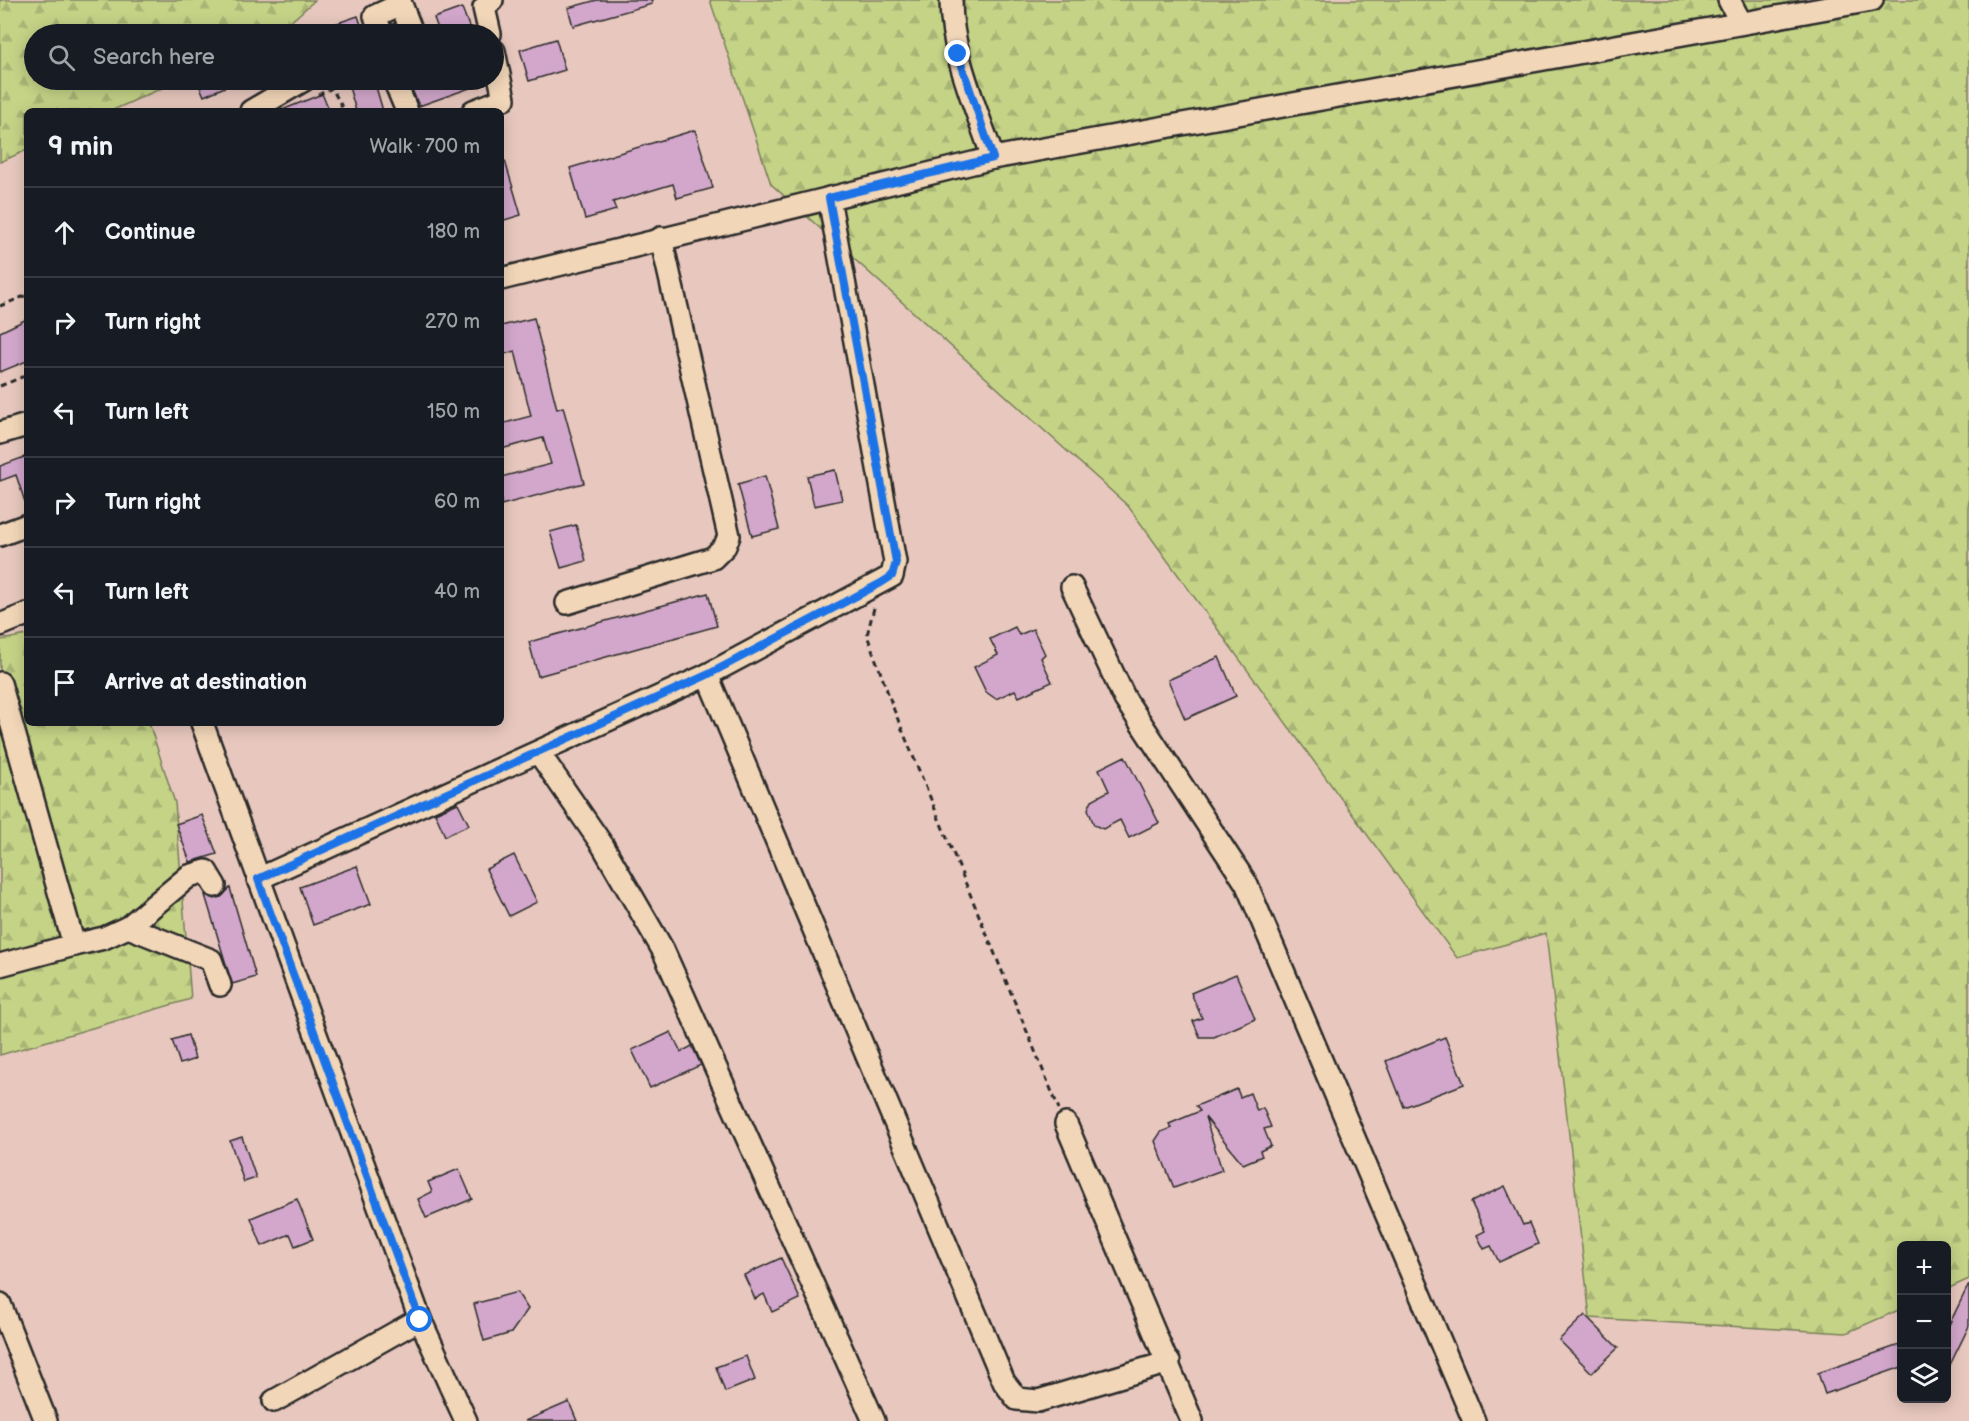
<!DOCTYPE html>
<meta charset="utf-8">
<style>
:root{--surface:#171b24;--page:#242831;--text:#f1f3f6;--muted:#9ea1a6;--line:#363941}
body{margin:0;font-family:"Balsamiq Sans",sans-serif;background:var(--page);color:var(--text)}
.controls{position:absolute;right:18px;bottom:18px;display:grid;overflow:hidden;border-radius:9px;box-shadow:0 3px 15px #0003}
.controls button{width:54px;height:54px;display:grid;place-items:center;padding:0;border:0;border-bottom:2px solid var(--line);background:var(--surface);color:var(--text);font:30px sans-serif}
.stop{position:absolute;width:18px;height:18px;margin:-14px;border:4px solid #1a73e8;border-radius:50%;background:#fff}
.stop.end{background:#1a73e8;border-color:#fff;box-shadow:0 2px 6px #0008}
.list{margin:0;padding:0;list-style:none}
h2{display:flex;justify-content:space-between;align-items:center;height:78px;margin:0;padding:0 24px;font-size:26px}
h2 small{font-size:20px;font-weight:400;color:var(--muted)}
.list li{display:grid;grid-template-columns:39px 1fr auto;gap:18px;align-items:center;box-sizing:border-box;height:90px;padding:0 24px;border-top:2px solid var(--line)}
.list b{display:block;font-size:22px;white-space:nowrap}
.list em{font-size:20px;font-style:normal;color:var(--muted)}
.icon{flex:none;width:33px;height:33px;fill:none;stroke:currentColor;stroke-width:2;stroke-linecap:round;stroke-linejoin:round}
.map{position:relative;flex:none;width:1969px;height:1421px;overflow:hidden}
.search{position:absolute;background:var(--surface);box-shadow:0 3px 15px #0003;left:24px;top:24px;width:480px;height:66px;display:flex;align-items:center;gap:15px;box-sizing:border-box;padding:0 21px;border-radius:33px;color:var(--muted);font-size:22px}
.panel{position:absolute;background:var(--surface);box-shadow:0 3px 15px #0003;left:24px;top:108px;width:480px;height:618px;border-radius:9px}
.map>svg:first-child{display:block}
</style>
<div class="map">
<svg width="1969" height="1421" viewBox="0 0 1969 1421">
<defs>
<pattern id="forest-firs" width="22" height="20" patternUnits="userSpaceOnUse" patternTransform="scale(1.5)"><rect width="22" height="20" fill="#c5d387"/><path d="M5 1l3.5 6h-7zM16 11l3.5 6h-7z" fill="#a9b575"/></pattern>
</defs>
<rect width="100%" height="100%" fill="#e8c8be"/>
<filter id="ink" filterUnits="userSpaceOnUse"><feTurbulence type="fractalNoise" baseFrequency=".0167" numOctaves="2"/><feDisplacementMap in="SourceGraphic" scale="12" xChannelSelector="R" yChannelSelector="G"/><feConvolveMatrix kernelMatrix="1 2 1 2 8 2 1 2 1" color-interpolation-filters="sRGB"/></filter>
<g filter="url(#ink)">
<!-- forest -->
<g fill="url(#forest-firs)" stroke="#787f59" stroke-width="1.5">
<path d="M0,0H315L277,34H34V80H180L111,111H27V150L0,162Z"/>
<path d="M710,0H1969V1279L1947,1289L1946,1246H1902L1901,1309L1846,1333L1590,1318L1546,933L1457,958L1128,506L771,184Z"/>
<path d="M27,635V723H149L175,803L191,999L0,1055V640Z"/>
</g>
<!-- building -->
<g fill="#d2a7cb" stroke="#2b2b2b" stroke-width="1.5">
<path d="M597,0H652V4L573,26L568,8Z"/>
<path d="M462,8L472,34H440L434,18Z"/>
<path d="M358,16L364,34H311V32Z"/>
<path d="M556,39L565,70L529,81L520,50Z"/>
<path d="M197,80H241L204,96Z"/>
<path d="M347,80H374L383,111H356Z"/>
<path d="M408,80H487V82L419,106Z"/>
<path d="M322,94L330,111H282V110Z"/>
<path d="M695,130L713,188L677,198L673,184L613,202L616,210L585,219L570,168Z"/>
<path d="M501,161H505L521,215L501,221Z"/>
<path d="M534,318L557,409L563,407L584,483L501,505V477L551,464L543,438L501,449V424L531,416L515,351L501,355V326Z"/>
<path d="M27,319V361L0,372V332Z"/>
<path d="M27,456V501L25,502L16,475L0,481V466Z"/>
<path d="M835,470L842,500L814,506L807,476Z"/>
<path d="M765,476L779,529L752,536L738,484Z"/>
<path d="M576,525L586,561L561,568L550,532Z"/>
<path d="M708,593L717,626L538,676L529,642Z"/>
<path d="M1015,627L1019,635L1033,629L1045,654L1041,658L1052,682L1019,697L1015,690L996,699L986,692L974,667L998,655L990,639Z"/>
<path d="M1219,657L1236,696L1185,719L1168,680Z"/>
<path d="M1125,756L1159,823L1129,838L1120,820L1103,829L1094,825L1088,809L1092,800L1109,791L1099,769Z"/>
<path d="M458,803L469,825L445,836L435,813Z"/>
<path d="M202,815L217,854L190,862L176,824Z"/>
<path d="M514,855L537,902L509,916L486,869Z"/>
<path d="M357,866L371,904L313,925L300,887Z"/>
<path d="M230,888L256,977L232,984L205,895L215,899L221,897Z"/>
<path d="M1236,974L1255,1019L1214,1037H1200L1193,1021L1202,1018L1191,993Z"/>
<path d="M671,1032L681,1052L692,1046L701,1065L650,1088L632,1050Z"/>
<path d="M188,1035L195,1059L180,1064L172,1040Z"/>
<path d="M1445,1037L1464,1084L1404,1107L1386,1061Z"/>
<path d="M1237,1089L1240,1097L1250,1093L1257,1111L1263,1108L1271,1127L1264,1129L1271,1146L1260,1151L1262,1156L1243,1164L1205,1117L1222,1170L1174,1188L1155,1141L1161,1132L1171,1128L1169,1124L1200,1111L1196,1106Z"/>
<path d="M242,1137L256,1178L244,1182L230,1141Z"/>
<path d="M459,1169L472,1199L426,1218L418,1199L432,1192L428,1182Z"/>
<path d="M1505,1186L1523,1225L1529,1223L1538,1244L1499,1262L1491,1246L1484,1249L1477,1235L1485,1231L1471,1202Z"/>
<path d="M297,1199L313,1239L295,1246L290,1234L262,1246L251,1218Z"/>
<path d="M781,1258L800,1299L772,1312L764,1294L755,1299L744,1275Z"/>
<path d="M1969,1284V1326L1947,1371V1329Z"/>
<path d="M517,1292L528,1309L511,1333L484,1341L474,1304Z"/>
<path d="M1585,1315L1618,1348L1592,1373L1559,1340Z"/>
<path d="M1902,1344V1367L1825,1394L1818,1373Z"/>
<path d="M746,1356L755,1380L725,1392L716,1367Z"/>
<path d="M569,1402L577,1421H525Z"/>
</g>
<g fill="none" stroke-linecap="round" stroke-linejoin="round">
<defs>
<g id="minor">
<path d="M951,0C951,54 976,107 993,158"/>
<path d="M1729,0L1741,23"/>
<path d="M382,34L375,16L401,4L411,30L400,34"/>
<path d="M490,34L484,8L492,0"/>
<path d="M394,80L407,111"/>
<path d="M251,111L304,80"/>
<path d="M473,111L504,99L494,51"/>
<path d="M501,279L993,158L1872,0"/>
<path d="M0,433L27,425"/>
<path d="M0,535L27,525"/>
<path d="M1072,587L1125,699L1246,883L1474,1421"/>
<path d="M567,603L713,558L725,546L729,536L661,238"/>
<path d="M0,625L27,614"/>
<path d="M707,675L1004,1382L1017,1399L1038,1401L1169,1362"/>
<path d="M0,683L74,945L0,965"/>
<path d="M202,723L420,1319L466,1421"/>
<path d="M539,753L603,846L663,950L874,1421"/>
<path d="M258,879L707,675L892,576L895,562L829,198"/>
<path d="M128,927L211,960L220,985"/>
<path d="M74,945L104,938L128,927L189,876L206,871L215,886"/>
<path d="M1066,1124L1192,1421"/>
<path d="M0,1304L46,1421"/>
<path d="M274,1401L420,1319"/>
</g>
</defs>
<!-- minor casing -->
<use href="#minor" stroke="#2b2b2b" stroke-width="26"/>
<!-- path -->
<g stroke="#2b2b2b" stroke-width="3" stroke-dasharray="6 4.5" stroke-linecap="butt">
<path d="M318,95L332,88L344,111"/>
<path d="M0,306L27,295"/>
<path d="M0,386L27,375"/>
<path d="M874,608L867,635L894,710L1059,1109"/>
</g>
<!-- minor -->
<use href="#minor" stroke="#f2d6b8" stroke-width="21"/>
</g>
</g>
<g fill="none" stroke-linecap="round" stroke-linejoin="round" filter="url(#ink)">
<!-- route -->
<path stroke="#1a73e8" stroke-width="8" d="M420,1320L258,879L707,675L881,583L892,576L896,562L829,198L993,158L958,54"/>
</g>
</svg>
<div class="controls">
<button>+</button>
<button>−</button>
<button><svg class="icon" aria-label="layers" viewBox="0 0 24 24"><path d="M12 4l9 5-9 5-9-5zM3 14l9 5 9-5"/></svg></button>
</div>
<div class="stop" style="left:420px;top:1320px"></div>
<div class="stop end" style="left:958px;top:54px"></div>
<div class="search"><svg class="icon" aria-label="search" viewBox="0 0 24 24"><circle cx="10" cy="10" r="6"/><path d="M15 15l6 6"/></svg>Search here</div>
<section class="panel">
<h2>9 min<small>Walk · 700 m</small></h2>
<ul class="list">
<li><svg class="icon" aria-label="ahead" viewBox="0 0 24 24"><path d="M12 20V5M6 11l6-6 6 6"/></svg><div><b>Continue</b></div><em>180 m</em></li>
<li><svg class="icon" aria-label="right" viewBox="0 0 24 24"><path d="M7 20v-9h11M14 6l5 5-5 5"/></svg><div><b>Turn right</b></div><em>270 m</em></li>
<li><svg class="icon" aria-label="left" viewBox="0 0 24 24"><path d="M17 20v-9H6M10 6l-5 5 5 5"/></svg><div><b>Turn left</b></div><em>150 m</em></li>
<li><svg class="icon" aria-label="right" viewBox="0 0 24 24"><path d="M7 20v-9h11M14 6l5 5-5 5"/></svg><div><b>Turn right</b></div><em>60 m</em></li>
<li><svg class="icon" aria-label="left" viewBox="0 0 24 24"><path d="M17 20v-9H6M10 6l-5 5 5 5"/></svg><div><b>Turn left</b></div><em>40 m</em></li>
<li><svg class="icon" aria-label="arrive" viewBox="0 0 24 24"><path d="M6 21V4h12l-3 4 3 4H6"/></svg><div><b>Arrive at destination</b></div></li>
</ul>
</section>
</div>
